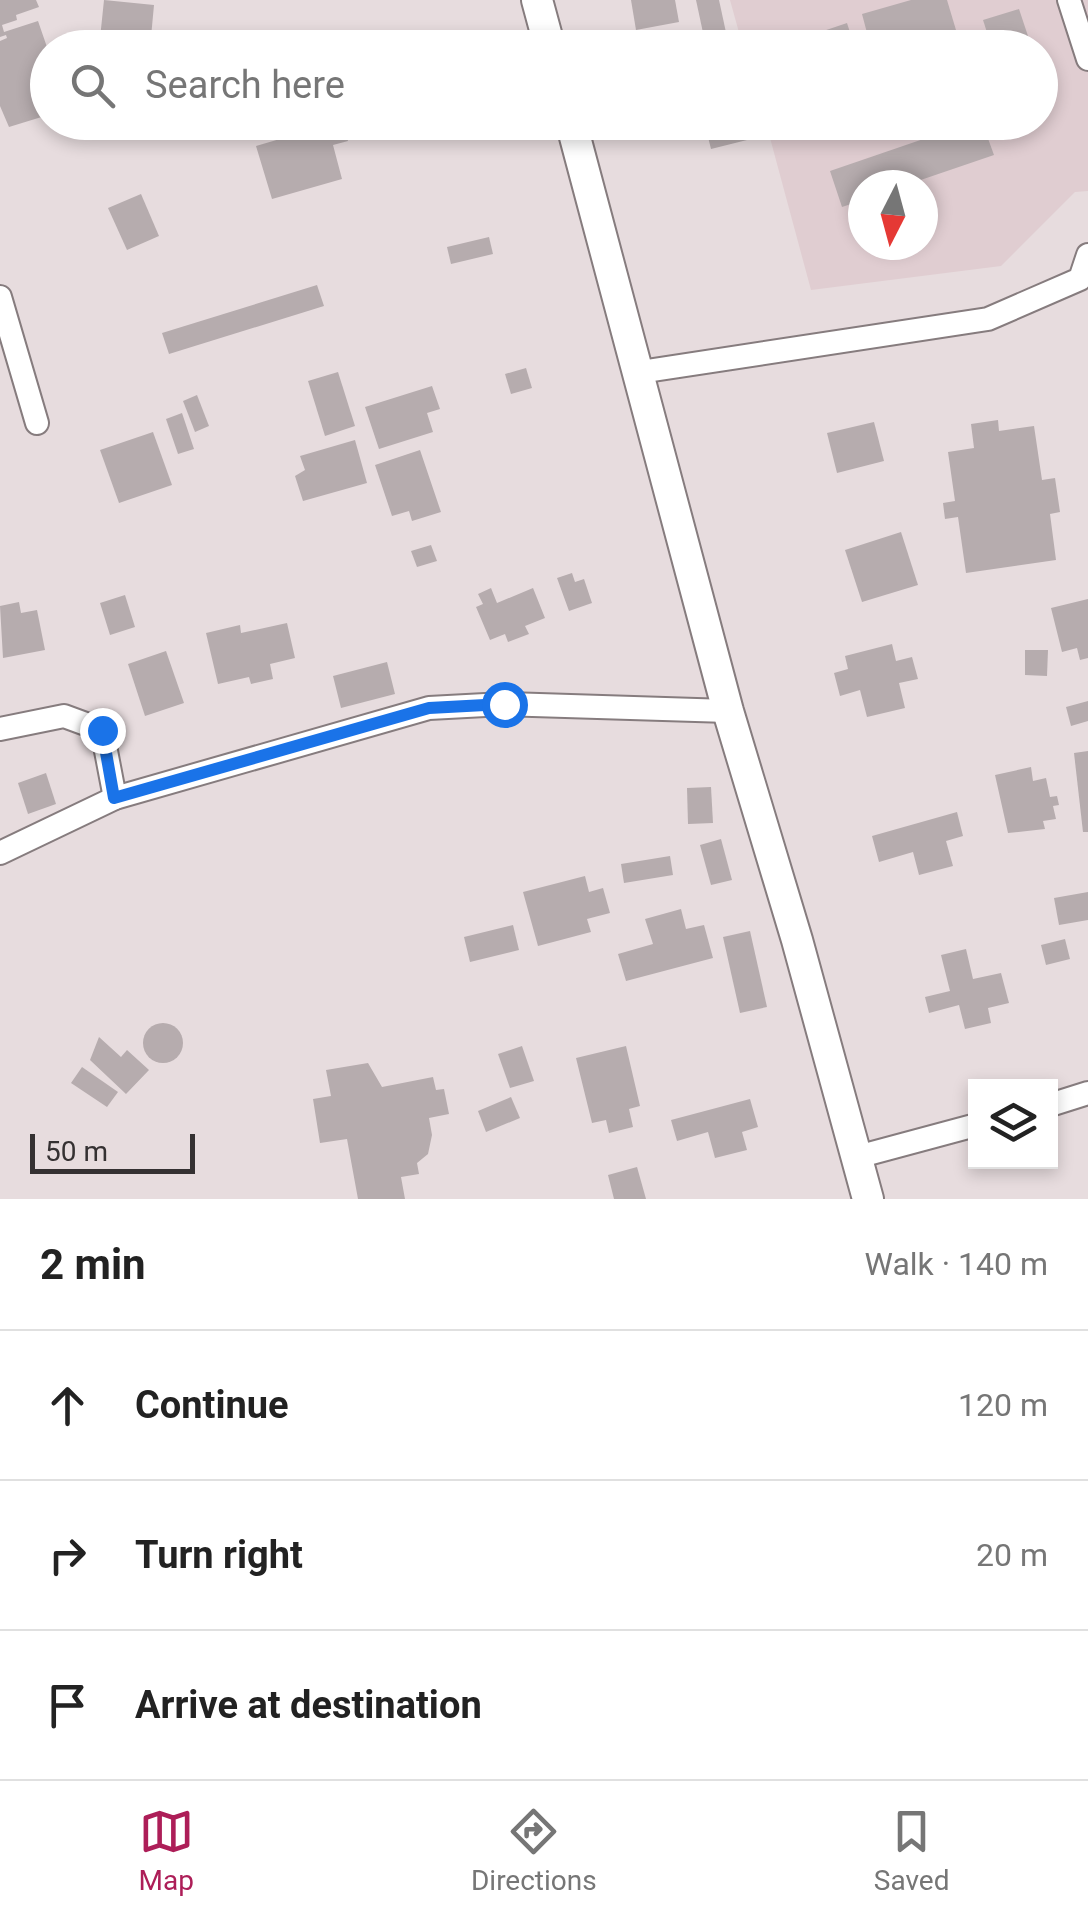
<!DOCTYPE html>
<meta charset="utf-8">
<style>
:root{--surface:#fff;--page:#f2f2f2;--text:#222;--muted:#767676;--line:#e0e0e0;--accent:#ad1e58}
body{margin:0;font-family:Roboto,sans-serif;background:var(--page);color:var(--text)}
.controls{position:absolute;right:30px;bottom:30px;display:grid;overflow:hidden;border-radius:0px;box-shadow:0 5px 15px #0003}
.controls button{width:90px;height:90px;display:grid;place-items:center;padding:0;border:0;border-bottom:2px solid var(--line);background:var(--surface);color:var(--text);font:50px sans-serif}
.compass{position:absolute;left:848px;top:170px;width:90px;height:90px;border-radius:50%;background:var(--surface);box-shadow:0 5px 15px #0003;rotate:186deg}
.scale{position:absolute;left:30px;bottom:25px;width:165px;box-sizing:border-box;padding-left:10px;border:5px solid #353132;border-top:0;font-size:28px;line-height:35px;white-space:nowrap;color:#353132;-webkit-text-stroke:8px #e7dcde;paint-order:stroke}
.stop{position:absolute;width:30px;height:30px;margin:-22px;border:8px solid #1a73e8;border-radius:50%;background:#fff}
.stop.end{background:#1a73e8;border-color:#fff;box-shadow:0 2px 10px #0008}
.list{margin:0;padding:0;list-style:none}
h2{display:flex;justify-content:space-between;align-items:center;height:130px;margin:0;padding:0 40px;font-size:42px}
h2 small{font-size:32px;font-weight:400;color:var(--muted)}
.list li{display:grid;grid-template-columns:65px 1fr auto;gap:30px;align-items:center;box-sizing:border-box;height:150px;padding:0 40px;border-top:2px solid var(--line)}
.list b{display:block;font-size:38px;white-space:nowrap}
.list em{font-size:32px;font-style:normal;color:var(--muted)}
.icon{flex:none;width:55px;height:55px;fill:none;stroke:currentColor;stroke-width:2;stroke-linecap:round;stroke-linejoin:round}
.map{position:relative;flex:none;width:1088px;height:1199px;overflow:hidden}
.search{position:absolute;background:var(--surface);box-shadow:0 5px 15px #0003;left:30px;right:30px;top:30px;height:110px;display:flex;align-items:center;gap:25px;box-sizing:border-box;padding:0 35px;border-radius:55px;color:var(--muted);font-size:38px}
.sheet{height:580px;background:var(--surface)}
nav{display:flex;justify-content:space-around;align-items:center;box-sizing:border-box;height:140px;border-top:2px solid var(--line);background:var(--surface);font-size:28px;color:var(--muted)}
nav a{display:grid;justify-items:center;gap:5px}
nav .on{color:var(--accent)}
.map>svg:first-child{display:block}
</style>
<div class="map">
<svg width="1088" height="1199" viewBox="0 0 1088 1199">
<rect width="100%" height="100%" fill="#e7dcde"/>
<!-- built -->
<path fill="#e0cdd1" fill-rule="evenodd" d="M730,0H1088V191L1075,192L1001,266L811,290L766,123L1040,122V48L743,47ZM863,185H923V245H863Z"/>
<!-- building -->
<g fill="#b6acae">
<path d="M0,0H36L39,7L16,15L17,20L2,25L4,32L38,21L48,50V115L9,127L0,106V41L7,38L6,35L0,37Z"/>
<path d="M104,0L154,5L151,37L175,39L174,48H99Z"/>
<path d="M631,0H675L679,22L636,30Z"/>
<path d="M696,0H719L727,37L705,42Z"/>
<path d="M911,0H947L956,30L893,48H871L862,14Z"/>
<path d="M1019,9L1032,48H992L983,20Z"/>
<path d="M847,23L855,48H776V47Z"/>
<path d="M433,34L436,48H386V46Z"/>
<path d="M338,122H343L348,141L333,145L342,179L272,199L256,146Z"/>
<path d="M687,122H755L759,137L711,149L707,133L691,138Z"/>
<path d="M973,122H982L994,155L906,185H863V200L842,207L830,171Z"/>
<path d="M141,194L159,236L127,250L108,208Z"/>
<path d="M489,237L493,254L451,264L447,247Z"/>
<path d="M317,285L324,306L169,354L162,333Z"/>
<path d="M526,368L532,388L511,394L505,374Z"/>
<path d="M338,372L355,426L325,436L308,381Z"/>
<path d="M432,386L440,409L427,413L433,432L379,449L365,407Z"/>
<path d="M197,395L209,426L195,432L183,401Z"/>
<path d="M182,413L194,449L178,454L166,419Z"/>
<path d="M998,420L999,431L1034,426L1042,480L1055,478L1060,512L1050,514L1056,560L966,573L958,517L945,519L943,503L955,501L948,452L974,448L971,424Z"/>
<path d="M874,422L884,461L837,473L827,433Z"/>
<path d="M153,432L172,485L119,503L100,450Z"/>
<path d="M355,440L367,483L303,501L295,476L305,470L300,456Z"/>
<path d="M420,450L441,512L412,521L409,511L392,516L375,465Z"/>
<path d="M901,532L918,585L862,602L845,550Z"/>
<path d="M431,545L437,561L417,567L411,551Z"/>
<path d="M572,573L575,582L584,579L592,603L569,611L557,578Z"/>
<path d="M491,588L497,603L533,588L545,618L525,626L529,634L508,642L505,634L490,640L476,607L483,604L478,594Z"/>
<path d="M125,595L135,627L110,635L100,603Z"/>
<path d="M1088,599V658L1080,660L1077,648L1062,652L1051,608Z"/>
<path d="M19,602L21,613L37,610L45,650L3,658L0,606Z"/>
<path d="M287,623L295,658L270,664L273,679L251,684L249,677L218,684L206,633L240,625L241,633Z"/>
<path d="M892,644L896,661L912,657L918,679L899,683L905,708L867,717L860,690L840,696L834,673L848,669L845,656Z"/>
<path d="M1025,650H1048L1047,676L1025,675Z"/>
<path d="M166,651L184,703L145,716L128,664Z"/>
<path d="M387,662L395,694L341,708L333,676Z"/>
<path d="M1088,701V721L1071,726L1066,707Z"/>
<path d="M1088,751V832H1083L1074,753Z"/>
<path d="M1031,767L1033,781L1046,778L1050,797L1057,796L1059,805L1053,806L1056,819L1043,821L1045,829L1008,833L995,775Z"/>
<path d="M46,773L56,804L28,814L18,783Z"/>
<path d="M711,787L713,823L688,824L687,788Z"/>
<path d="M957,812L963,836L946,841L953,866L919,875L913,852L879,862L872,836Z"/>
<path d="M721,839L732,880L711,885L700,845Z"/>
<path d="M670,856L673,875L624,883L621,864Z"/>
<path d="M585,876L589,892L603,888L610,913L587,919L591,932L538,946L523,892Z"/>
<path d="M1088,892V920L1059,925L1054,898Z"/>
<path d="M681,909L686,929L704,925L713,958L626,981L618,954L653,944L645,919Z"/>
<path d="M513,925L519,950L470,962L464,937Z"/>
<path d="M750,931L767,1007L740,1013L723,937Z"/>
<path d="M1065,939L1070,959L1046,965L1041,945Z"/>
<path d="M966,949L973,979L1001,973L1009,1003L988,1008L991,1023L965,1029L959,1005L929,1013L925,997L950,991L941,955Z"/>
<circle cx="163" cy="1043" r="20"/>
<path d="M99,1037L121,1057L127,1050L149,1070L126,1094L90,1060Z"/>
<path d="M522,1046L534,1081L510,1088L498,1054Z"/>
<path d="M626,1046L640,1106L629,1109L633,1127L609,1133L606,1120L592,1123L576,1058Z"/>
<path d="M368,1063L382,1087L433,1077L436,1090L444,1089L449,1114L429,1118L432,1135L428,1154L417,1163L419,1174L401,1177L405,1199H358L347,1139L320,1143L313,1099L331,1096L326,1070Z"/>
<path d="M82,1067L118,1092L107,1107L71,1083Z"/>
<path d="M511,1097L520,1118L486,1132L478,1111Z"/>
<path d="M750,1099L758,1127L742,1132L747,1150L715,1158L708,1132L677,1141L671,1120Z"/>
<path d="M637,1167L646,1199H614L608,1175Z"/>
</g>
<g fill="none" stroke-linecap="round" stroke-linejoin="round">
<defs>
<g id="street">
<path d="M1069,0L1088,59"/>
<path d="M0,297L37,423"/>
<path d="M640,372L988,319L1080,279L1088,255"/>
<path d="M0,729L64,716L102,730L115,798"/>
<path d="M0,853L115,798L429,708L504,704L728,711"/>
<path d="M1050,1105L1088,1093"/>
<path d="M857,1157L976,1125"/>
</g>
<g id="secondary">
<path d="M537,0L550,48"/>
<path d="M571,122L728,711L797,940L868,1199"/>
</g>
</defs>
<!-- street casing -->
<use href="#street" stroke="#867c7e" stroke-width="26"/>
<!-- secondary casing -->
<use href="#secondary" stroke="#867c7e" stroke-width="34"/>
<!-- street -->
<use href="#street" stroke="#fff" stroke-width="22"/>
<!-- secondary -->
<use href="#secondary" stroke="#fff" stroke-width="30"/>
</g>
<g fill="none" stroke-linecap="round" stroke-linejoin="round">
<!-- route -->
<path stroke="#1a73e8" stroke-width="12" d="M102,730L114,798L429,708L504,704"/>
</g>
</svg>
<div class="controls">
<button><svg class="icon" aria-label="layers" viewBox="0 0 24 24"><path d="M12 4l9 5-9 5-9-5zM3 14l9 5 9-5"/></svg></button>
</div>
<svg class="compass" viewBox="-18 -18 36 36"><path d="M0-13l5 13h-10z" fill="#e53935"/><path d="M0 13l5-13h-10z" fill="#767676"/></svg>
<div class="scale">50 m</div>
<div class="stop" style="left:504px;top:704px"></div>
<div class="stop end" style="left:102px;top:730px"></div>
<div class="search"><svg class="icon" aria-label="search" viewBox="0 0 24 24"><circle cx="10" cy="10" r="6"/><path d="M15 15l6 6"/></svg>Search here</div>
</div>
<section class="sheet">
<h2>2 min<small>Walk · 140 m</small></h2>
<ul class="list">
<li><svg class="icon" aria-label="ahead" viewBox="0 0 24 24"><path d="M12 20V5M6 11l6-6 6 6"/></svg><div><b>Continue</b></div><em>120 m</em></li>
<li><svg class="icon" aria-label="right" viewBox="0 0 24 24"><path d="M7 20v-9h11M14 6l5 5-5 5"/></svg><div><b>Turn right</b></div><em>20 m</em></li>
<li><svg class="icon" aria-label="arrive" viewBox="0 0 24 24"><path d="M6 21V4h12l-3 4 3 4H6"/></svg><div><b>Arrive at destination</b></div></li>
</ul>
</section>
<nav>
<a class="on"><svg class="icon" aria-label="map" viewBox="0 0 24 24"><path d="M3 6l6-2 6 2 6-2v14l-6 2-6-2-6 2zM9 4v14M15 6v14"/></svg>Map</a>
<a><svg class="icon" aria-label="directions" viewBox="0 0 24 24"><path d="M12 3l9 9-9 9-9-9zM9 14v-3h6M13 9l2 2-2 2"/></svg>Directions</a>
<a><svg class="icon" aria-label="saved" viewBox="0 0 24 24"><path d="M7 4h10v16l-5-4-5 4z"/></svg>Saved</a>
</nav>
